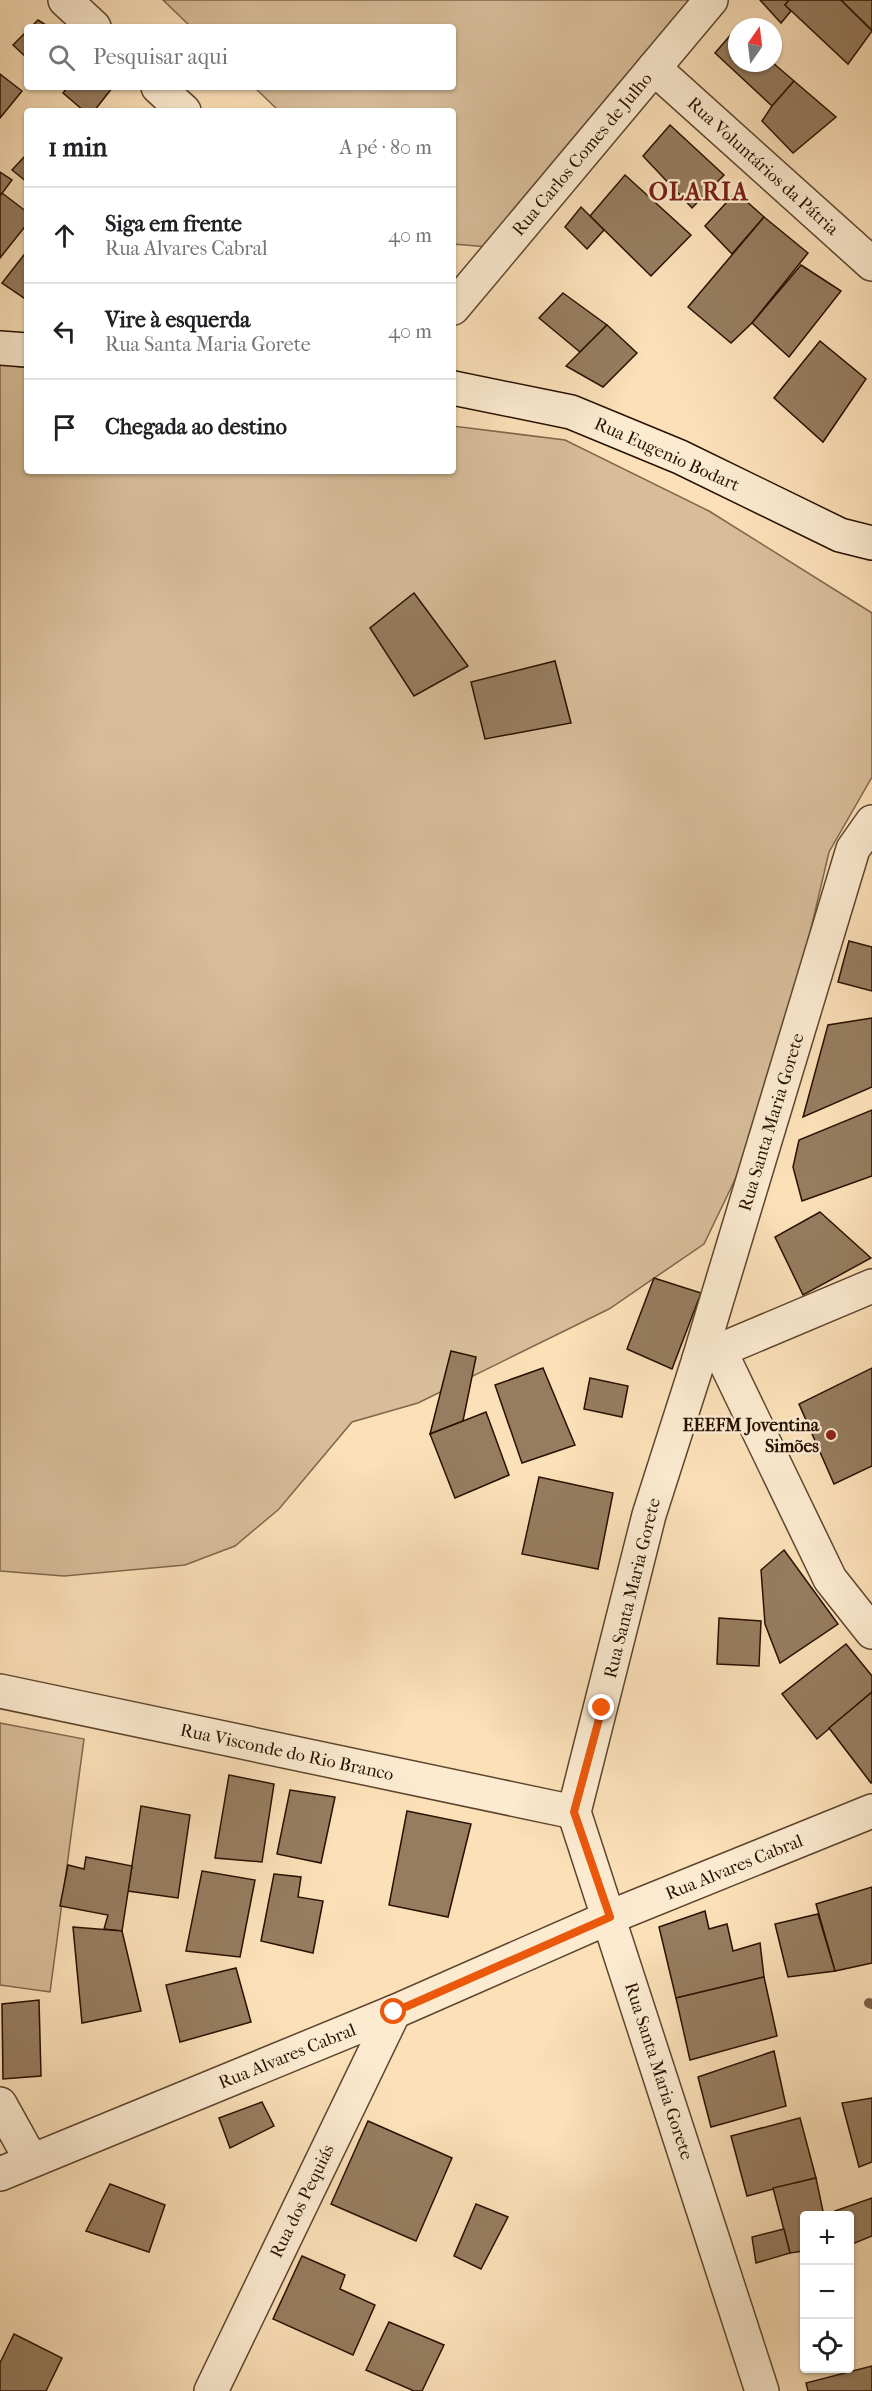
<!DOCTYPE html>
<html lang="pt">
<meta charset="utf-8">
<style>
:root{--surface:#fff;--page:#f6f6f6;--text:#202124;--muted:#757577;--line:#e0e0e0}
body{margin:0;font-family:"IM FELL French Canon",serif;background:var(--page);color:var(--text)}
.controls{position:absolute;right:18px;bottom:18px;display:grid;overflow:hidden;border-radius:6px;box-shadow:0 2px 4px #0004}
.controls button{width:54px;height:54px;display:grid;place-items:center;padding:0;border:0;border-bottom:2px solid var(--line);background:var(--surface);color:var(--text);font:30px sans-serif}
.compass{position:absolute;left:728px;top:18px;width:54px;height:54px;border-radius:50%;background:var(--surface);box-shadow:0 2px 4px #0004;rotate:14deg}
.stop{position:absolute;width:18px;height:18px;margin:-14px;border:4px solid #ea580c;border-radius:50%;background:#fff}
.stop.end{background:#ea580c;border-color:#fff;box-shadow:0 2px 6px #0008}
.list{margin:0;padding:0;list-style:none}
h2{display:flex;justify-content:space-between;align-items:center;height:78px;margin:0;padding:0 24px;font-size:26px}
h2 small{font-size:20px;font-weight:400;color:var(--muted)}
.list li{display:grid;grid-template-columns:39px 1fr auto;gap:18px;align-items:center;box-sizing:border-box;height:96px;padding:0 24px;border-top:2px solid var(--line)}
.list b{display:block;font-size:22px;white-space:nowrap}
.list p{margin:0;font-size:20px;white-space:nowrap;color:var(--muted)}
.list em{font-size:20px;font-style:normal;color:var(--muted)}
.icon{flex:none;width:33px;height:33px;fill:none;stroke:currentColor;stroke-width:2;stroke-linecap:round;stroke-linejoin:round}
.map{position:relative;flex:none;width:872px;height:2391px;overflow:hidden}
.search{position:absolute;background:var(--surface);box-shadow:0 2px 4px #0004;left:24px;top:24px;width:432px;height:66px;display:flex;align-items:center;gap:15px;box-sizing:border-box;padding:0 21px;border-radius:6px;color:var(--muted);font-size:22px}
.panel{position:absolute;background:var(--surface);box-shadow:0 2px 4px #0004;left:24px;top:108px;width:432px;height:366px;border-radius:6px}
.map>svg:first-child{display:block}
</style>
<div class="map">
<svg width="872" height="2391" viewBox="0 0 872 2391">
<rect width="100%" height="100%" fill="#fbe0b8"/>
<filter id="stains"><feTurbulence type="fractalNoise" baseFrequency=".00333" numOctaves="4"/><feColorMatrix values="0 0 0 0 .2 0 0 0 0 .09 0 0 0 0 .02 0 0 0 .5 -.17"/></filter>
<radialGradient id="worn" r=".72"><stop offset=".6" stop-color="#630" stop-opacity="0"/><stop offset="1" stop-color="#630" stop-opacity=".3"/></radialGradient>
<!-- green -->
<g fill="#d7bd99" stroke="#80674c" stroke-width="1.5">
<path d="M163,0H695L501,248L453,244V111H279L254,87H453V27H191Z"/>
<path d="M0,364L27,368V471H453V426L565,440L709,511L872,613V777L829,852L768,1111L704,1244L609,1309L418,1403L352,1422L279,1509L235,1546L185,1565L64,1576L0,1571Z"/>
<path d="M0,1723L84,1739L50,1992L0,1985Z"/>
</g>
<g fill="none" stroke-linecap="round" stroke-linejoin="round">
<!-- stream -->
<path stroke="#7c6349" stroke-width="10" d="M869,2003L872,2004"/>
</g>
<!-- building -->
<g fill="#967d60" stroke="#291100" stroke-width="1.5">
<path d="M760,0H789L785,5L791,11L781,23Z"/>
<path d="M789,0H841L872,31L848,64L785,5Z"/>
<path d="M841,0H872V30Z"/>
<path d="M38,20L49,27H31Z"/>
<path d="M735,30L737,63H773L794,81L772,106L715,53Z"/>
<path d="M27,31V58L13,45Z"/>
<path d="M0,74L22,91L0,118Z"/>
<path d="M794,81L836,117L793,153L762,121L772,106Z"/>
<path d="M68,87H113L94,111H84L63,93Z"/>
<path d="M670,125L724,175L692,208L643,156Z"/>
<path d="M27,154V182L12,170Z"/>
<path d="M0,172L12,180L0,196Z"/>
<path d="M625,175L691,235L651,276L590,216Z"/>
<path d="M736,192L764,217L732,254L705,226Z"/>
<path d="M2,193L27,212V224L0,258V196Z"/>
<path d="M581,207L604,230L587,249L565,227Z"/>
<path d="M764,217L808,253L752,323L731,343L688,307Z"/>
<path d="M27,251V300L2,283Z"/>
<path d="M801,265L841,291L789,357L752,323Z"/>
<path d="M563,293L607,325L580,352L539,318Z"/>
<path d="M607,325L637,353L603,387L566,366Z"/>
<path d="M820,341L866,379L823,442L774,398Z"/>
<path d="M414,593L468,666L414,696L370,628Z"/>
<path d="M555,661L571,723L485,739L471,682Z"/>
<path d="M849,941L872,947V991L838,982Z"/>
<path d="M872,1018V1087L803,1117L828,1025Z"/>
<path d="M872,1110V1176L802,1201L793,1167L799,1140Z"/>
<path d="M820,1212L871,1258L803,1295L775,1237Z"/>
<path d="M654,1278L701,1293L672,1369L627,1349Z"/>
<path d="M451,1351L476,1357L463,1421L430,1434Z"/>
<path d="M543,1368L575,1445L522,1463L495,1385Z"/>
<path d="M872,1368V1466L834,1484L799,1404Z"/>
<path d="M590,1378L628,1386L622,1417L584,1409Z"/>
<path d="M486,1412L509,1475L455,1498L430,1434Z"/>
<path d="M539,1477L613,1493L598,1569L522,1554Z"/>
<path d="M784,1550L838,1624L780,1663L765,1624L761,1570Z"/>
<path d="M719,1618L761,1621L759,1666L717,1664Z"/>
<path d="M846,1644L872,1676V1692L817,1739L782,1694Z"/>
<path d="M872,1692V1782L871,1783L829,1728Z"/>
<path d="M229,1775L274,1784L262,1862L215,1858Z"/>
<path d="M290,1790L335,1797L321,1863L277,1854Z"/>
<path d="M141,1806L190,1815L178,1898L128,1891Z"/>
<path d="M407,1811L471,1824L448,1917L389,1905Z"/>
<path d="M86,1857L132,1866L122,1931L104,1929L108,1915L60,1906L68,1865L84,1869Z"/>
<path d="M202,1871L255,1880L240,1957L186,1951Z"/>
<path d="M274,1874L301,1877L298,1897L323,1901L313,1953L261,1941Z"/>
<path d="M872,1887V1963L835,1971L816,1904Z"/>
<path d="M705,1911L709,1929L727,1924L733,1951L760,1943L764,1977L676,1998L659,1927Z"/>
<path d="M818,1914L835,1971L788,1977L775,1924Z"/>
<path d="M73,1927L122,1931L141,2011L82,2023Z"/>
<path d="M236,1968L251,2022L180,2042L166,1985Z"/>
<path d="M764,1977L777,2036L690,2060L676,1998Z"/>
<path d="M39,2000L41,2076L3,2079L2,2004Z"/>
<path d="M774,2051L786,2106L711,2127L698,2077Z"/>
<path d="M872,2098V2162L859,2167L842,2103Z"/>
<path d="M262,2102L274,2126L230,2148L219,2118Z"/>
<path d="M800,2118L816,2178L747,2196L731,2136Z"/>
<path d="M368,2121L452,2158L416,2241L331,2204Z"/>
<path d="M816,2178L824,2216H804V2251L790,2253L773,2188Z"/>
<path d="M110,2184L165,2205L149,2252L86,2231Z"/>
<path d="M872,2198V2236L850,2245V2216H837L835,2211Z"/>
<path d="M476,2204L508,2217L481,2269L454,2256Z"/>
<path d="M784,2229L790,2253L756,2263L752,2237Z"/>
<path d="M302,2256L345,2275L340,2289L375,2305L353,2355L273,2319Z"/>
<path d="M389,2322L444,2345L422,2391H414L366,2370Z"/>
<path d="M14,2334L62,2358L46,2391H0V2363Z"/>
<path d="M872,2366V2391H808L806,2383Z"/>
</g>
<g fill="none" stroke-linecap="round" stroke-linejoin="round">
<defs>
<g id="street">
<path d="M65,0L94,27"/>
<path d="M654,68L872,264"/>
<path d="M158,87L184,111"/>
<path d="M453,308L711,0"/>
<path d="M720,1351L830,1579L872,1632"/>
<path d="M699,1359L872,1286"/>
<path d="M0,1691L574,1812"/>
<path d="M0,2104L25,2149L35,2159"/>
<path d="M0,2174L394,2012L610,1917L872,1811"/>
<path d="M211,2391L394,2012"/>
<path d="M762,2391L574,1812L649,1515L699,1359L853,849L872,822"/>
</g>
<g id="secondary">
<path d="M0,348L27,350"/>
<path d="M453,388L571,412L680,457L840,535L872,543"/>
</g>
</defs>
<!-- street casing -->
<use href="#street" stroke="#5e452e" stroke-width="36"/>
<!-- secondary casing -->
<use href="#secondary" stroke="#291100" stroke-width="36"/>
<!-- street -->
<use href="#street" stroke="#fcebd1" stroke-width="33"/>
<!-- secondary -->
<use href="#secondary" stroke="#fcebd1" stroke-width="33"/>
</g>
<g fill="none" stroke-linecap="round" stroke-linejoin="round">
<!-- route -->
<path stroke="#ea580c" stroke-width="8" d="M394,2012L610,1917L574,1812L602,1708"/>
</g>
<!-- markers -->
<circle fill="#8f2418" stroke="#fcebd1" stroke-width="2" cx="831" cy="1435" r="6"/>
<g text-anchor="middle" stroke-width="5" stroke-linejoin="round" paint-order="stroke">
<!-- street labels -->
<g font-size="18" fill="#291100" stroke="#fcebd1">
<text transform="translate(582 154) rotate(-50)" y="6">Rua Carlos Comes de Julho</text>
<text transform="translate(763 166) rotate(42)" y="6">Rua Voluntários da Pátria</text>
<text transform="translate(667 454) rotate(24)" y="6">Rua Eugenio Bodart</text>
<text transform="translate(771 1122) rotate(-73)" y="6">Rua Santa Maria Gorete</text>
<text transform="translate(632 1588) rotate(-76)" y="6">Rua Santa Maria Gorete</text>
<text transform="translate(287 1752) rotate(12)" y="6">Rua Visconde do Rio Branco</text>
<text transform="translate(734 1867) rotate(-22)" y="6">Rua Alvares Cabral</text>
<text transform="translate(287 2056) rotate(-22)" y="6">Rua Alvares Cabral</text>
<text transform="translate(659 2071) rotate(72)" y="6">Rua Santa Maria Gorete</text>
<text transform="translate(302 2201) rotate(-64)" y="6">Rua dos Pequiás</text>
</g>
<!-- poi labels -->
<g font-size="18" font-weight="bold" fill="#291100" stroke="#fcebd1" text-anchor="end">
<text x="819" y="1431">EEEFM Joventina<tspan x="819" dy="21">Simões</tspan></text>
</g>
<!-- district labels -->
<g font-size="24" font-weight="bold" letter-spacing="1.5" fill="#7a1f14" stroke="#fcebd1">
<text x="699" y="200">OLARIA</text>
</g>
</g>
<rect width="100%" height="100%" filter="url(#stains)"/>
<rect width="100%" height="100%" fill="url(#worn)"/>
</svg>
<div class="controls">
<button>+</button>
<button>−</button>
<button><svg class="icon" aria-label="locate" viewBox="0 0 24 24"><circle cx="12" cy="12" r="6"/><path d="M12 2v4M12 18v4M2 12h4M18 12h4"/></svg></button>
</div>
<svg class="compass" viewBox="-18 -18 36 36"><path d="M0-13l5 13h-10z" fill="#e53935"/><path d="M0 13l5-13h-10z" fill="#757577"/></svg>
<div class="stop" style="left:394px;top:2012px"></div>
<div class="stop end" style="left:602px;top:1708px"></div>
<div class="search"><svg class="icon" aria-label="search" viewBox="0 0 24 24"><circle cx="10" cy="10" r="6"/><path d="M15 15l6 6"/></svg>Pesquisar aqui</div>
<section class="panel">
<h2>1 min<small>A pé · 80 m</small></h2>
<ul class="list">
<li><svg class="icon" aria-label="ahead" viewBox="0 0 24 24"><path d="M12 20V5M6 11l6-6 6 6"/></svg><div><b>Siga em frente</b><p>Rua Alvares Cabral</p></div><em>40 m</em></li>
<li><svg class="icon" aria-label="left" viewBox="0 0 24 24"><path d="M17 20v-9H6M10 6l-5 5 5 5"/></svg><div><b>Vire à esquerda</b><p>Rua Santa Maria Gorete</p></div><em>40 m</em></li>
<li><svg class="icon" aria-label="arrive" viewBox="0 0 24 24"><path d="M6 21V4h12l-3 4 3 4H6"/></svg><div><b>Chegada ao destino</b></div></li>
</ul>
</section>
</div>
